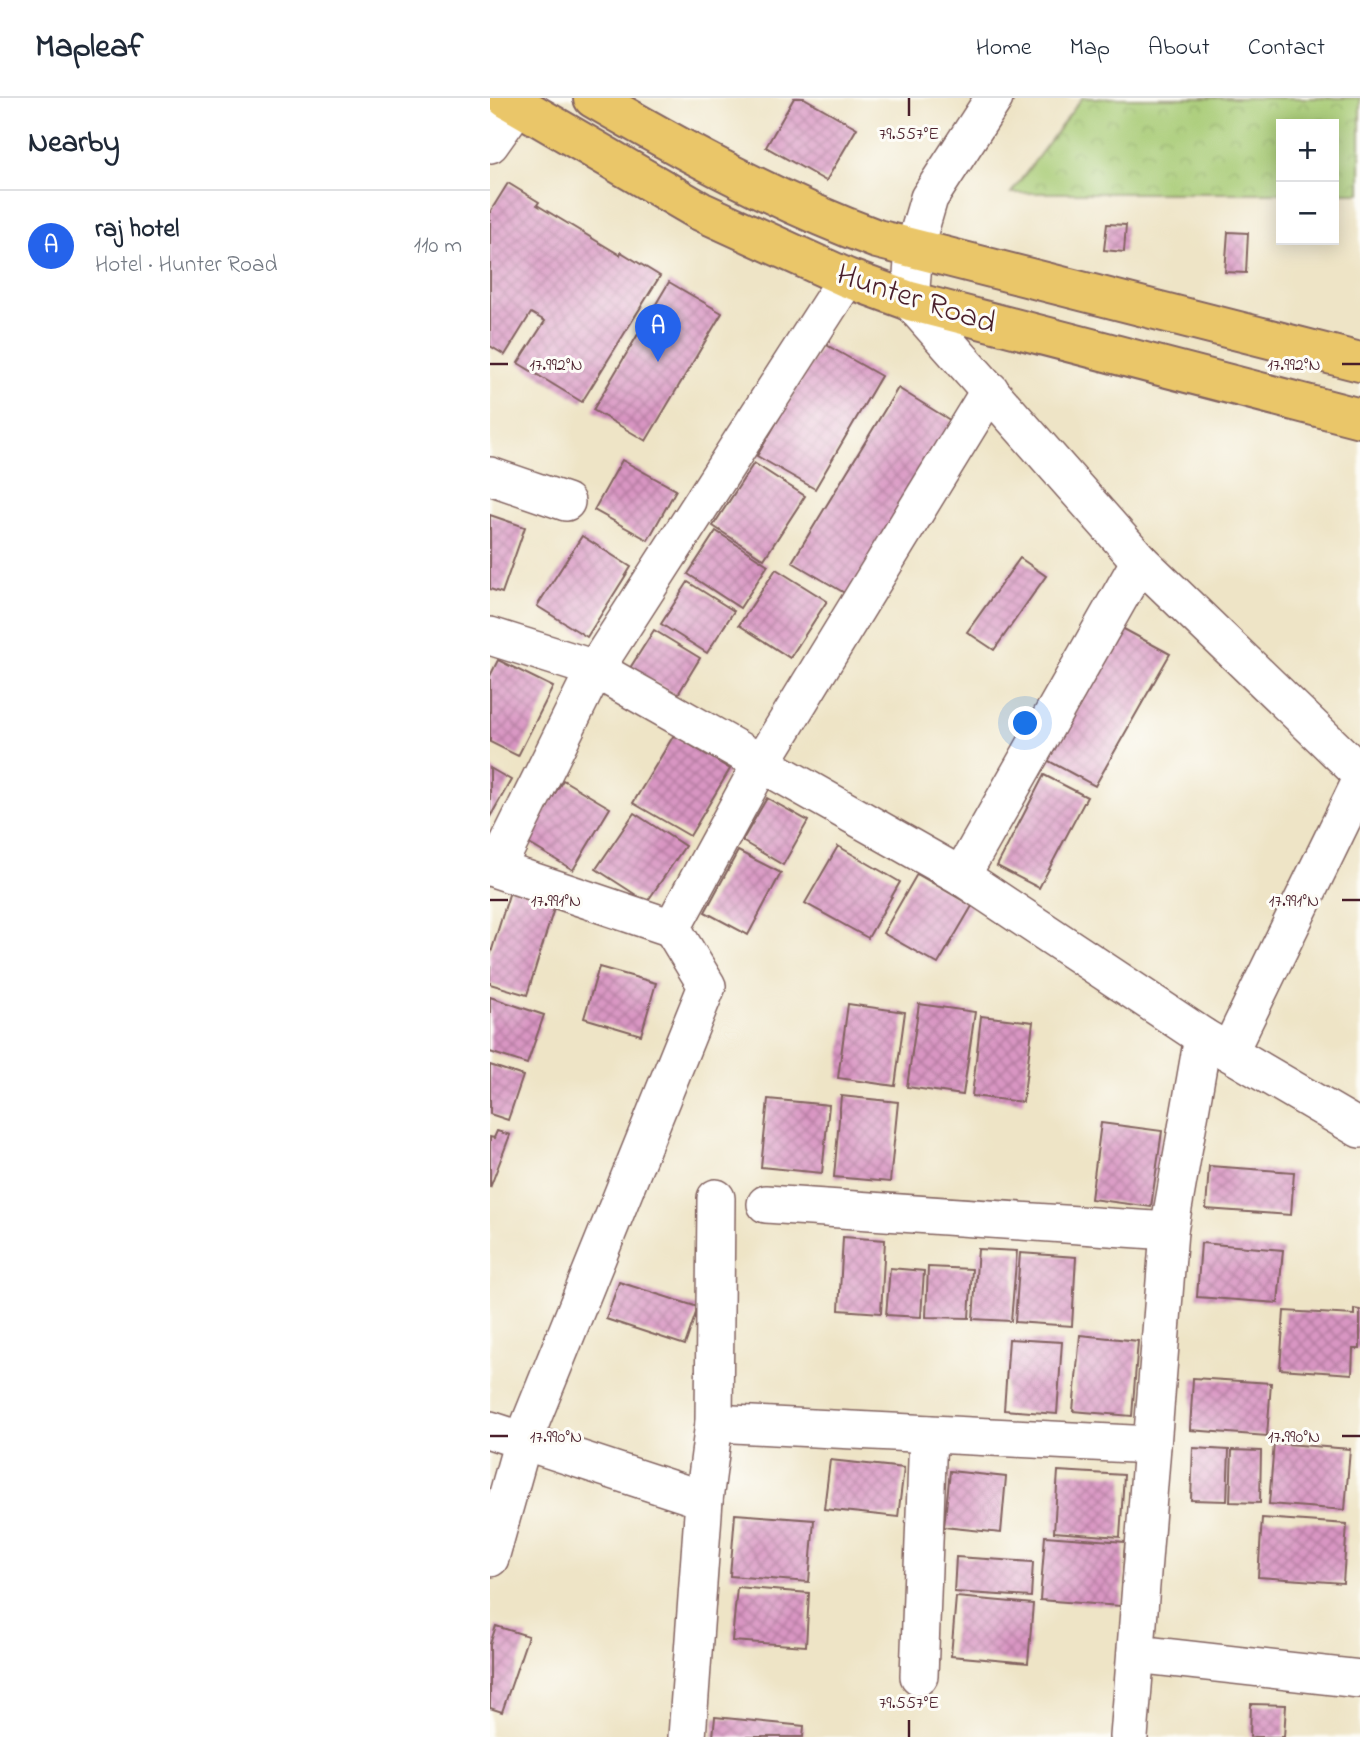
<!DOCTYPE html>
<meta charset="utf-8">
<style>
:root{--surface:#fff;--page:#f2f2f3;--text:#1f2937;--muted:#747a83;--line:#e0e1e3;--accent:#2563eb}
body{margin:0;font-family:"Indie Flower",sans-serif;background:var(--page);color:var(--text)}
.controls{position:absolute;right:21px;top:21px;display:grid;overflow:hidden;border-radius:0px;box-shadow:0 4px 18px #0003}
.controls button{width:63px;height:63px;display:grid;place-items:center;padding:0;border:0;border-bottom:2px solid var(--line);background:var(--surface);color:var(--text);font:35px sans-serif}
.you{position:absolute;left:536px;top:626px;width:24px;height:24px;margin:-18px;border:5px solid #fff;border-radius:50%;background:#1a73e8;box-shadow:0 0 0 10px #1a73e833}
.badge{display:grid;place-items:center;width:46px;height:46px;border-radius:50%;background:var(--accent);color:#fff;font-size:23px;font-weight:700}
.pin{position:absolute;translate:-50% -58px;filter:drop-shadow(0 2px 4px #0008)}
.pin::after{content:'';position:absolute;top:37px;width:24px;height:21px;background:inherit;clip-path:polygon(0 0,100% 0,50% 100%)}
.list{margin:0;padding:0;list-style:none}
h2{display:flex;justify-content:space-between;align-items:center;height:91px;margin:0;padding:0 28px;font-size:30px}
h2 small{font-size:23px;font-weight:400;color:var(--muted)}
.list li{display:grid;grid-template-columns:46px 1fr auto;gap:21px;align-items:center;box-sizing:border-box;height:112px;padding:0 28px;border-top:2px solid var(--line)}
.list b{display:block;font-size:26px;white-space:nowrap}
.list p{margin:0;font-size:23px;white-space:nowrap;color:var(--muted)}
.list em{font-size:23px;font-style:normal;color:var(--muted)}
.map{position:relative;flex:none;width:870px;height:1639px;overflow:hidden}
header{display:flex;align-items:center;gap:42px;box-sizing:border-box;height:98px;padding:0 35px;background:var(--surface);border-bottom:2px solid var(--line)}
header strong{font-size:33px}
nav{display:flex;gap:38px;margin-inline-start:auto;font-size:24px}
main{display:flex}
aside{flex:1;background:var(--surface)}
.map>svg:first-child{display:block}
</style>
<header>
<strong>Mapleaf</strong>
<nav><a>Home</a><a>Map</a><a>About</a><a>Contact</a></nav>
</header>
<main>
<aside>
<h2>Nearby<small></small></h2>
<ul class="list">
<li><span class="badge">A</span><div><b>raj hotel</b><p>Hotel · Hunter Road</p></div><em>110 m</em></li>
</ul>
</aside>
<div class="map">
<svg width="870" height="1639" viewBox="0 0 870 1639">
<defs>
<pattern id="park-crowns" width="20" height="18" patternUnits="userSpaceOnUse" patternTransform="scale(1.75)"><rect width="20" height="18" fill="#a7cb74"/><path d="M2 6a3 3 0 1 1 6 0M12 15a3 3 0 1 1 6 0" fill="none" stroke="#91ae65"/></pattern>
<pattern id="building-cross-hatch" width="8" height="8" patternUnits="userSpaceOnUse" patternTransform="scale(1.75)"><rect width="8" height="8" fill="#d996c3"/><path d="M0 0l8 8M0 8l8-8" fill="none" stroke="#b27a9f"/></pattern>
</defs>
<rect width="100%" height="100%" fill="#fdfcf7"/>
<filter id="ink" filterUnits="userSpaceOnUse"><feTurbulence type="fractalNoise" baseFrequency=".0143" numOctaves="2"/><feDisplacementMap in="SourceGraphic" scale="14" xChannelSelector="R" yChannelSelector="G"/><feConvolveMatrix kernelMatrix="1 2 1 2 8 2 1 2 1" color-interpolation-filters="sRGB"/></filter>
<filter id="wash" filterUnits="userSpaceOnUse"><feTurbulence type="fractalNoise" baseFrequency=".00686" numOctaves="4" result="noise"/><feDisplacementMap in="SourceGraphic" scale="28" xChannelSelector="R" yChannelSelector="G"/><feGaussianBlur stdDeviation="1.57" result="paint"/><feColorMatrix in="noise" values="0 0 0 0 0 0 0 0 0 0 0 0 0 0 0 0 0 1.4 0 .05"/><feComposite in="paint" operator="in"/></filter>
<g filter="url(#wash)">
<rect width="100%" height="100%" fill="#eee4c6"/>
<!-- park -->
<path fill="url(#park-crowns)" stroke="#787550" stroke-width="2" d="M592,0H870V95H844V26H791V95H521Z"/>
<g id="blocks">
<!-- building -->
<g fill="url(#building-cross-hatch)">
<path d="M304,0H314L367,30L336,83L276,49Z"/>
<path d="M18,85L49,104L47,107L130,157L131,154L170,178L92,304L28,265L55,223L41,215L15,257L0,248V114Z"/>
<path d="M617,126L636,127L634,154L614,152Z"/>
<path d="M738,134L758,135L756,175L735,174Z"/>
<path d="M179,184L232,215L156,343L103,312Z"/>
<path d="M333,245L391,278L325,391L267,358Z"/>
<path d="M408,290L463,324L358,497L302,464Z"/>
<path d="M132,362L186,392L158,442L104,412Z"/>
<path d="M264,365L315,398L274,461L223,428Z"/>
<path d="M0,417L35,429L12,495L0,491Z"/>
<path d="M226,433L278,467L250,510L198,476Z"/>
<path d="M92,438L141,469L97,539L47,508Z"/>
<path d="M530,460L556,478L504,552L477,534Z"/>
<path d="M286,471L337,503L300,560L249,527Z"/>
<path d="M198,484L244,513L217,555L171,526Z"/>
<path d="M632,530L680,556L605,688L557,662Z"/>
<path d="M164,532L210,560L187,598L140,570Z"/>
<path d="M8,562L63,589L28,658L0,644V578Z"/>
<path d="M184,637L240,671L200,738L143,705Z"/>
<path d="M0,670L21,682L0,719Z"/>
<path d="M554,677L597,699L549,790L507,768Z"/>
<path d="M73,682L120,710L83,772L36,744Z"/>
<path d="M277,700L318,723L293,767L252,743Z"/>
<path d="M144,715L195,748L157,804L106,771Z"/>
<path d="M348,748L410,784L378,840L315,805Z"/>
<path d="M248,753L291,775L258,837L215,814Z"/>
<path d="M427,776L482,808L448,866L393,835Z"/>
<path d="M21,790L66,804L37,897L0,886V858Z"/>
<path d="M109,869L166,885L151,937L94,920Z"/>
<path d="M0,899L54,917L37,966L0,954Z"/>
<path d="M358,906L415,914L405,988L348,980Z"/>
<path d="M429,906L485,914L473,997L417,989Z"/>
<path d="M491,918L543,924L533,1004L482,998Z"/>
<path d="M0,967L33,978L18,1022L0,1016Z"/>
<path d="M351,998L408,1004L400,1084L344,1079Z"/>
<path d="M278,1001L339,1007L332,1075L271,1069Z"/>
<path d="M611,1025L672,1033L661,1109L601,1101Z"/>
<path d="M7,1033L20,1037L0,1090V1039L4,1040Z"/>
<path d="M719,1068L804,1074L801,1117L716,1111Z"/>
<path d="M353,1139L395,1142L391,1215L349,1212Z"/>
<path d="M711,1145L793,1152L788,1205L707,1199Z"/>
<path d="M488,1151L527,1153L521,1223L483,1221Z"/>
<path d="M530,1155L586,1159L582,1228L525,1224Z"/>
<path d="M438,1169L482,1171L479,1220L436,1219Z"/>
<path d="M400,1170L434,1173L431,1219L396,1217Z"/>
<path d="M129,1184L208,1209L195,1247L116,1221Z"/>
<path d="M864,1211L870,1212V1251H863L862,1276L790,1271L794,1213L864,1217Z"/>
<path d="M590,1237L648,1243L642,1318L583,1313Z"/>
<path d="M519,1241L572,1244L567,1316L514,1312Z"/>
<path d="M703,1280L781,1285L777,1338L700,1332Z"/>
<path d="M784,1345L860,1351L855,1412L779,1406Z"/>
<path d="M703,1350L739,1352L737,1403L701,1402Z"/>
<path d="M742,1352L771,1353L770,1405L740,1404Z"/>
<path d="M340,1362L414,1370L408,1419L334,1411Z"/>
<path d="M460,1373L516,1379L511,1435L454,1429Z"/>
<path d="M568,1373L634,1377L630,1439L564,1434Z"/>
<path d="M245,1416L324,1422L319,1484L240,1478Z"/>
<path d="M772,1420L857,1426L853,1485L768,1479Z"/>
<path d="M555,1438L635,1444L631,1508L550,1502Z"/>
<path d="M466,1459L543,1464L541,1499L464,1494Z"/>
<path d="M247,1489L319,1495L316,1548L242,1543Z"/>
<path d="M466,1499L543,1506L538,1565L461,1558Z"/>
<path d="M6,1528L38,1538L12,1614L0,1610V1546Z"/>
<path d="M761,1606L796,1607L794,1639H760Z"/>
<path d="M225,1619L314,1628L313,1639H223Z"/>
</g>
</g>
</g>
<g filter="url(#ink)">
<use href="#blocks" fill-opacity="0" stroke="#836461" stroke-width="2"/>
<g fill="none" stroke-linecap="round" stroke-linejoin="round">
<defs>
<g id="minor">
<path d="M504,0L439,100L424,151L420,203L650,463L870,675"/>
<path d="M0,46L27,8"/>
<path d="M357,180L105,571L6,771L182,830L271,666L500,292"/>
<path d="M0,378L76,404"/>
<path d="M0,538L105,571L471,778L713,939L870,1031"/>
<path d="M471,778L650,463"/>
<path d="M739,954L870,685"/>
<path d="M276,1106L679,1133"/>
<path d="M224,1325L226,1100"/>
<path d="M0,1332L214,1402L197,1639"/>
<path d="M214,1402L224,1325L662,1347"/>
<path d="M0,1460L33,1343L217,888L182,830"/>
<path d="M646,1556L870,1581"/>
<path d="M429,1578L438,1336"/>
<path d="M639,1639L679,1133L713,939"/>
</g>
<g id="major">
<path d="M16,0L210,113L357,180L420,203L870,320"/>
<path d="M103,0C194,53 287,104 387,141L870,264"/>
</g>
</defs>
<!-- minor casing -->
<use href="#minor" stroke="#836461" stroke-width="40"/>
<!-- major casing -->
<use href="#major" stroke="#836461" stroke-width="42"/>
<!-- minor -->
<use href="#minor" stroke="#fff" stroke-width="37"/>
<!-- major -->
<use href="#major" stroke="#eac669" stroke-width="38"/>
</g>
</g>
<!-- ticks -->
<path fill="none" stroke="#4a1f2b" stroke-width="2.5" d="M419,0V18M0,266H18M852,266H870M0,802H18M852,802H870M0,1338H18M852,1338H870M419,1622V1639"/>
<g text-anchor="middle" stroke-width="6" stroke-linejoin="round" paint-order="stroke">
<!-- street labels -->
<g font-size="32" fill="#4a1f2b" stroke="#fdfcf7">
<text transform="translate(427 199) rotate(18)" y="11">Hunter Road</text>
</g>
</g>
<g font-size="18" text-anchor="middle" fill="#4a1f2b" stroke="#fdfcf7" stroke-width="6" stroke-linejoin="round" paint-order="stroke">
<text x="419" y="41">79.557°E</text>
<text x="66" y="272">17.992°N</text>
<text x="804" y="272">17.992°N</text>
<text x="66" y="808">17.991°N</text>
<text x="804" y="808">17.991°N</text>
<text x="66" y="1344">17.990°N</text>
<text x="804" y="1344">17.990°N</text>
<text x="419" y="1610">79.557°E</text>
</g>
</svg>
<div class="controls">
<button>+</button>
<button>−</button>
</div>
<div class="you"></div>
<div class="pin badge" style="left:168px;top:264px">A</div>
</div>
</main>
